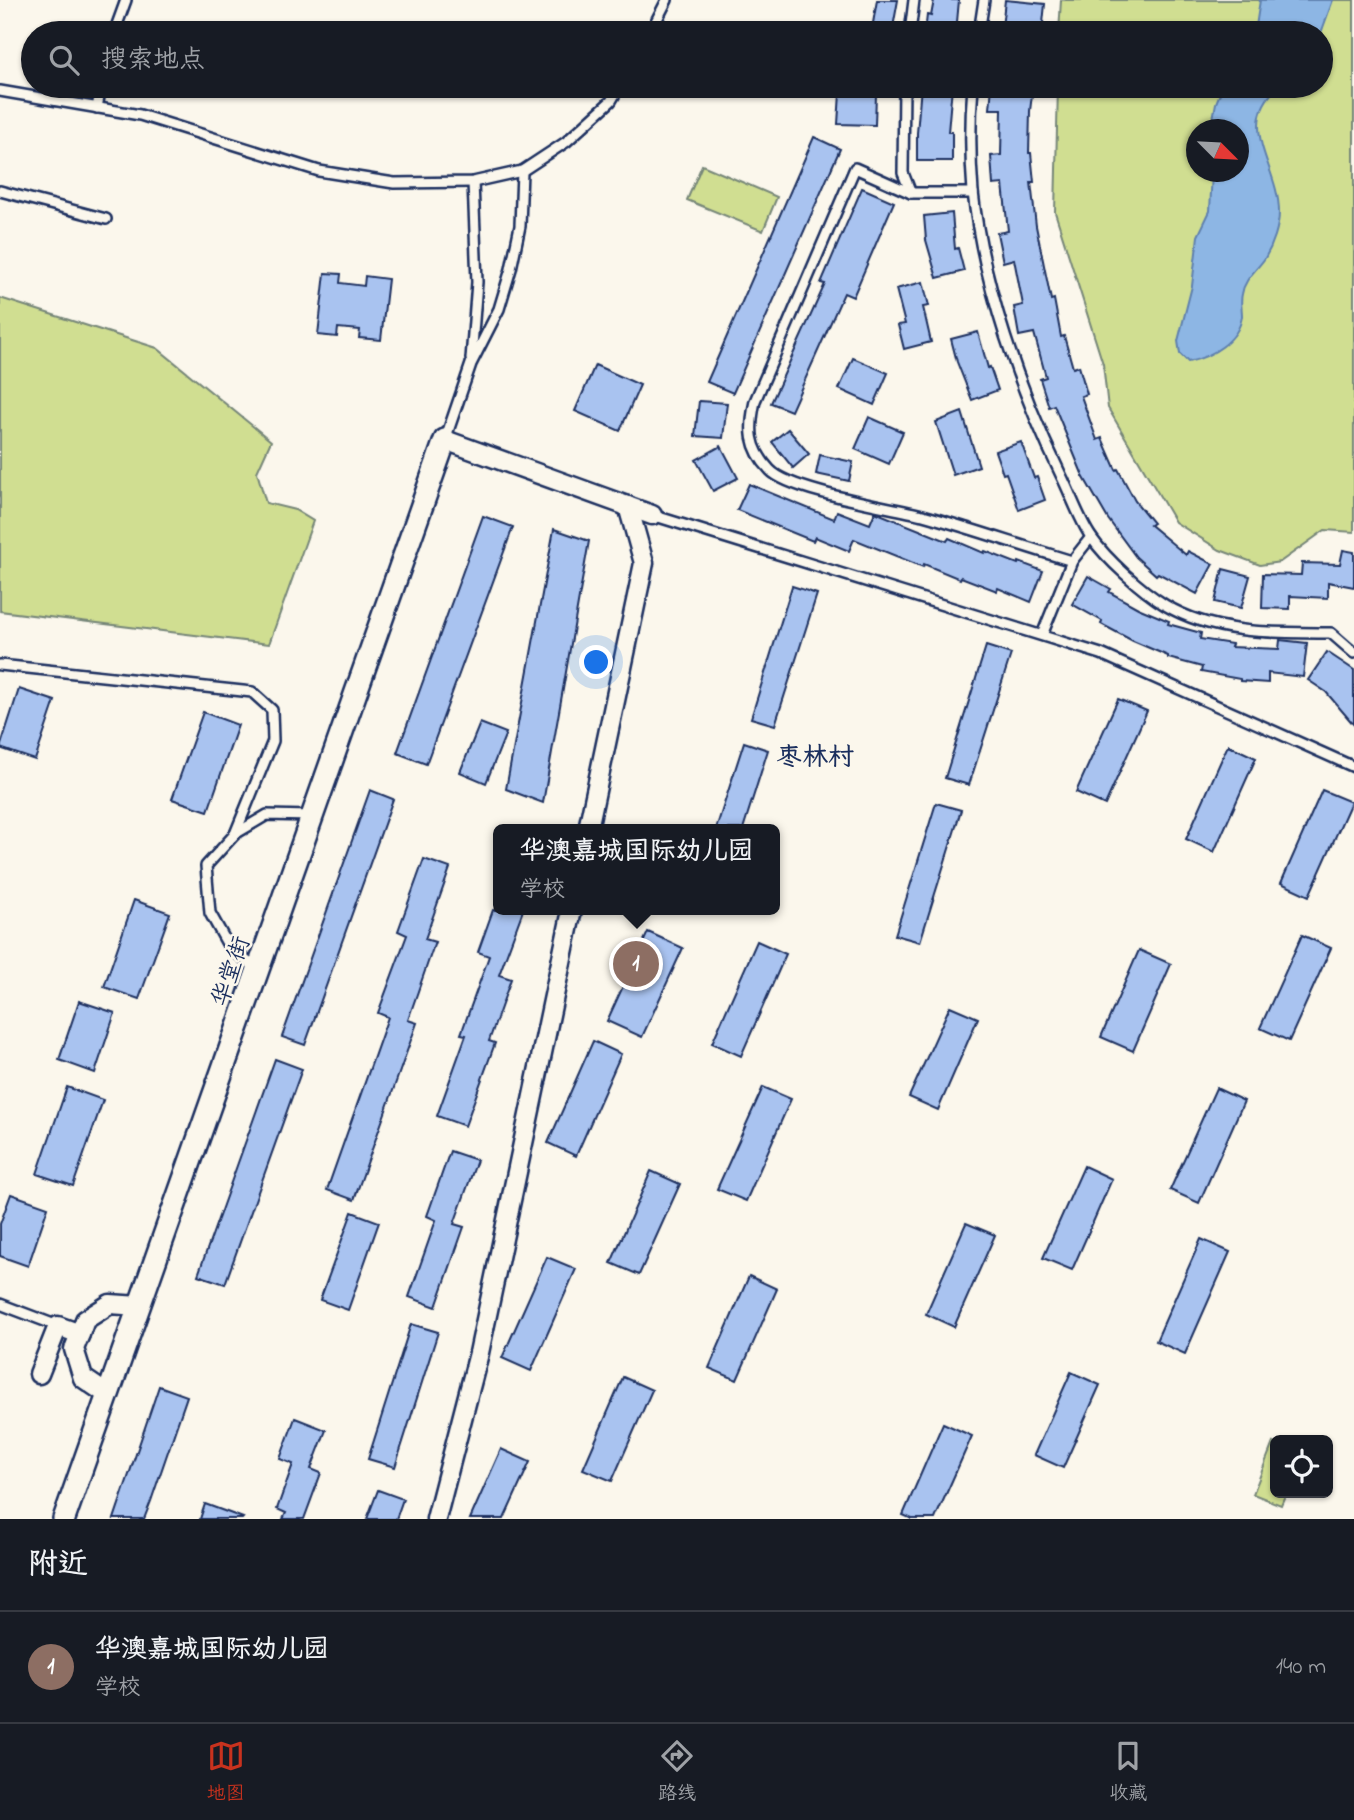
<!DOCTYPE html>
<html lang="zh">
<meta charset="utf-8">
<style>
:root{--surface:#171b24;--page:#242831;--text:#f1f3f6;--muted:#9ea1a6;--line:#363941;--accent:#c8321e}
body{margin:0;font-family:"Indie Flower","LXGW WenKai TC",sans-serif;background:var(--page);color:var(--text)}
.controls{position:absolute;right:21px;bottom:21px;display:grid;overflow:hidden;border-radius:10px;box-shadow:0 2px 5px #0004}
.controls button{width:63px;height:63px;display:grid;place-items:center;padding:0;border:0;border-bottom:2px solid var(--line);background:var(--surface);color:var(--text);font:35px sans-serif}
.compass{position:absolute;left:1186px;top:119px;width:63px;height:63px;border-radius:50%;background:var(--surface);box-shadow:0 2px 5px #0004;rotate:114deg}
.you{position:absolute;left:597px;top:663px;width:24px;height:24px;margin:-18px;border:5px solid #fff;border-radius:50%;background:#1a73e8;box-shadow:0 0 0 10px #1a73e833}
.badge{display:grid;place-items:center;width:46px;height:46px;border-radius:50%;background:var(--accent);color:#fff;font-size:23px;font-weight:700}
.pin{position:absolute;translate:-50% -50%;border:4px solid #fff;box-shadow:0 2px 7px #0006}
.popup{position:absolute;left:493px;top:824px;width:287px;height:91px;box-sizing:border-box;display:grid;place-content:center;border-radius:10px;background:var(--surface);filter:drop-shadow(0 2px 5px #0005);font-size:23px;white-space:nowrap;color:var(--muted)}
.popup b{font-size:26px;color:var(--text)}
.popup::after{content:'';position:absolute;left:50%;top:100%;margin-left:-14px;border:14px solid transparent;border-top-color:var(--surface)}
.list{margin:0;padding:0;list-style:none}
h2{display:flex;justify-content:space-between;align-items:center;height:91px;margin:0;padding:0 28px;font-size:30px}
h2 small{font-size:23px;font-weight:400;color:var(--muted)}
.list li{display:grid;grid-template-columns:46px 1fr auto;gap:21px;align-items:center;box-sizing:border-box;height:112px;padding:0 28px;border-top:2px solid var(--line)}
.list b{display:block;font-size:26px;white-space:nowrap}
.list p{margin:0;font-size:23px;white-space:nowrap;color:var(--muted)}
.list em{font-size:23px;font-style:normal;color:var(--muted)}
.icon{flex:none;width:38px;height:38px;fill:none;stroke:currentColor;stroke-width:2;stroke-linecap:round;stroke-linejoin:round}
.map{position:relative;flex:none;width:1354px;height:1519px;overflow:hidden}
.search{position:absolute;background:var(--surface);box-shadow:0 2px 5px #0004;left:21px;right:21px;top:21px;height:77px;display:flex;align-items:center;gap:18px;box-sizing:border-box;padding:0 24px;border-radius:38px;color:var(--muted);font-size:26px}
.sheet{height:203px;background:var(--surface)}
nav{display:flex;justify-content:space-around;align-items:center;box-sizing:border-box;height:98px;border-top:2px solid var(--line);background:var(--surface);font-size:19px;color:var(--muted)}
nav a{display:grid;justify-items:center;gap:4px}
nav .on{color:var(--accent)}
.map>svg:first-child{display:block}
</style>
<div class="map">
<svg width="1354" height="1519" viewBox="0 0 1354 1519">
<rect width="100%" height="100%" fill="#fbf7ec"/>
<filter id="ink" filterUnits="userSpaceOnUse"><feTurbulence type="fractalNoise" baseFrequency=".0143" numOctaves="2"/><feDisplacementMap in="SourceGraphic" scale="14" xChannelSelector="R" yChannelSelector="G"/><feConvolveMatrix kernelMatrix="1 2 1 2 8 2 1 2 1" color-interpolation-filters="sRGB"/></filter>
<g filter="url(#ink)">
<!-- green -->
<g fill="#d0de91" stroke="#768678" stroke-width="2" fill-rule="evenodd">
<path d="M1061,0H1354V532L1325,530L1280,562L1260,565L1220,550L1175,522L1108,408L1103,364L1055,212L1058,86H1321V33H1059ZM1196,130H1238V172H1196Z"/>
<path d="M702,165L777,197L763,231L687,200Z"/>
<path d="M0,298L157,348L271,441L257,472L266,503L295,510L313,521L269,644L0,611Z"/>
<path d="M1273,1443L1275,1444V1493H1286L1281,1505L1253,1494Z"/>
</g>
<!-- water -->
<g fill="#8db6e4" stroke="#5f80ae" stroke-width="2">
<path d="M1260,0H1333L1321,33H1255Z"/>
<path d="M1223,86H1279C1234,125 1279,166 1279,212C1279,227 1273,245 1265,258C1257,270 1244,279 1242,294C1240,301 1242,308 1242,316C1239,341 1211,357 1188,362L1180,354L1178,341L1192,286L1198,236L1210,211L1212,172H1238V130L1211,129L1216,103Z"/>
</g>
<!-- building -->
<g fill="#a9c3f0" stroke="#1b2f5e" stroke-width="2">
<path d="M877,0H898L892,33L872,29Z"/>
<path d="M934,0H959L956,33H925L927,15L931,16Z"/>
<path d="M1005,0L1045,4L1042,33L1002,28Z"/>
<path d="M921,86H952L948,132H952V161H917V133Z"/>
<path d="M992,86H1033L1030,111L1029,153H1031L1034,182H1031L1036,226L1051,300L1054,299L1061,337L1064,336L1073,368L1079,366L1087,394L1081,396L1097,440L1102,438L1116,470L1118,469L1135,501L1153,523L1150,525L1186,555L1188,551L1213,564L1197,594L1158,573L1156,575L1136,557L1108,519L1083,476L1054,405L1049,407L1040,379L1046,377L1034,333L1019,336L1014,307L1023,305L1014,259L1003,262L997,233L1008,231L1003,184L993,185L991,156L1001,155L1002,109H990Z"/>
<path d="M840,93L876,94L875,125L838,124Z"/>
<path d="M814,137L840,149L733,393L707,382Z"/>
<path d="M862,188L894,202L853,297L844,293L791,411L771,403L825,284L821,283Z"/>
<path d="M952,213L955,249L958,248L964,271L937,278L926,240L924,216Z"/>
<path d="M325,273L341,274L340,283L364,286L365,276L388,279L381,340L359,338L360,330L338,328L337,337L318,335Z"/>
<path d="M923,282L929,306L923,307L931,342L904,349L898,325L905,324L896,289Z"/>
<path d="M978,332L988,368L990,367L998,390L972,400L957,362L951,339Z"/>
<path d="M853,358L888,373L874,405L839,389Z"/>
<path d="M595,365L640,385L620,431L575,411Z"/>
<path d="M699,401L727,403L723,438L695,436Z"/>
<path d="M962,412L979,466L953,475L936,422Z"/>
<path d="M869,417L903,432L889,464L855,449Z"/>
<path d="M788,429L809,454L793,468L772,442Z"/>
<path d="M1021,442L1034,478L1037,477L1045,500L1019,510L1006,473L1003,474L995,451Z"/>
<path d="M721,446L738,478L713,491L696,460Z"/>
<path d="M820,455L853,462L849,481L816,474Z"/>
<path d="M749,484L834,519L837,511L870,524L875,512L947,541L949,538L984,553L985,551L1018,564L1019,562L1043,571L1031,602L998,588L997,591L961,577L960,579L924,564L923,567L854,539L849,551L815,537L813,541L737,510Z"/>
<path d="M483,516L513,527L426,764L397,753Z"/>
<path d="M554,529L589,541L543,803L506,789Z"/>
<path d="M1343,550L1354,552V587L1328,582V598L1290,596V609L1262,608L1263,574L1301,575L1302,563L1340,564Z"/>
<path d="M1223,569L1250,576L1241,608L1215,602Z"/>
<path d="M1088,576L1111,589L1109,592L1138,608L1169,621L1168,624L1201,633L1200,639L1232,644L1231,647L1279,649L1280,640L1307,643L1303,677L1268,673V683L1240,681V679L1201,672L1202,667L1168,658V656L1133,641L1101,624L1102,621L1072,604Z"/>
<path d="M792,586L817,594L775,725L751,718Z"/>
<path d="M986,646L1011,654L969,785L945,778Z"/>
<path d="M1327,652L1354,670V725L1326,692L1308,680Z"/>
<path d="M19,689L55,701L35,760L0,748Z"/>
<path d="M1118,699L1147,711L1105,805L1076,792Z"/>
<path d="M203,712L238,725L208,811L172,799Z"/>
<path d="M480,723L506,733L486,783L460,772Z"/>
<path d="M744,742L768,750L743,829H716Z"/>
<path d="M1228,745L1256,758L1214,852L1186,839Z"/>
<path d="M370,790L393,799L305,1045L282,1037Z"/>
<path d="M1322,790L1351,802L1309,896L1281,883Z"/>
<path d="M936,803L961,810L920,942L895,935Z"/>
<path d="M424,859L450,868L425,939L435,942L408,1020L417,1023L354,1200L327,1190L388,1017L378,1013L407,935L398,931Z"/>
<path d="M134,900L170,913L139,999L104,987Z"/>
<path d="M493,910H523L499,975L511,979L489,1041L495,1043L465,1126L437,1116L466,1035L461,1034L489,956L478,952Z"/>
<path d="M648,932L683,948L642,1037L607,1021Z"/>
<path d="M1302,935L1331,948L1289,1041L1260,1028Z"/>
<path d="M757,941L786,954L741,1056L712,1043Z"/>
<path d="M1139,950L1171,964L1133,1051L1101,1037Z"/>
<path d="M79,1001L115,1013L95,1073L59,1060Z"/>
<path d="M950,1006L978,1018L938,1110L909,1097Z"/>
<path d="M593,1041L621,1054L576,1156L548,1143Z"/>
<path d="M275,1059L302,1069L225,1284L198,1275Z"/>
<path d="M67,1087L103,1100L73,1186L37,1174Z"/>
<path d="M763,1087L791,1099L746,1201L717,1189Z"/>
<path d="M1216,1088L1244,1101L1199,1203L1170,1190Z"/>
<path d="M450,1151L477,1160L454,1224L464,1227L436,1307L409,1297L436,1220L427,1216Z"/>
<path d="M1084,1166L1112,1179L1072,1270L1043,1258Z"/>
<path d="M651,1171L680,1184L639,1275L611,1263Z"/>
<path d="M11,1194L48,1207L28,1266L0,1256V1224Z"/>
<path d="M352,1212L379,1222L348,1310L320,1300Z"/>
<path d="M966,1223L995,1235L954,1327L926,1314Z"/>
<path d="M1201,1239L1230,1252L1185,1354L1156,1341Z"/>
<path d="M547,1257L576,1269L531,1371L502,1358Z"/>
<path d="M749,1276L777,1289L737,1380L709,1368Z"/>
<path d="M411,1324L438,1332L395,1467L368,1459Z"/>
<path d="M1071,1372L1100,1385L1063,1468L1034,1455Z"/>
<path d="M623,1377L652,1390L612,1481L583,1469Z"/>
<path d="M159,1386L187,1396L151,1501L144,1519H114Z"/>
<path d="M295,1418L326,1430L311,1469L321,1473L304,1519H283L286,1513L277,1509L293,1464L280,1459Z"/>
<path d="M943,1423L972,1436L935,1519H912L903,1515Z"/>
<path d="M501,1449L530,1462L504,1519H470Z"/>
<path d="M378,1490L403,1499L396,1519H367Z"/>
<path d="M205,1504L243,1518L242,1519H200Z"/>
</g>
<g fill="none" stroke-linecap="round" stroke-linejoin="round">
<defs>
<g id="service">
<path d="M114,33L126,0"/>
<path d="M650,33L667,0"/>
<path d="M910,33L914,0"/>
<path d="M979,33L984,0"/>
<path d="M904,86L903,173L911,193"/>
<path d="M973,86C970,121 970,156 973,192C983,285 1020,391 1061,475C1071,495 1079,519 1091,537C1107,560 1142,591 1165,605C1215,635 1275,633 1331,633L1354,653"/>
<path d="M0,91L140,115L319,171L394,183L473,182L522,171L566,142L611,101L620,86"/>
<path d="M97,108L101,86"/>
<path d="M0,191L106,219"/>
<path d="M973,193H911L855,168L755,401C749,429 749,448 770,470C789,491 890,507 923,515C973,529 1022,546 1072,561"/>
<path d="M471,359L477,282L473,182"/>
<path d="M445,440L471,364L499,309L511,269L520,226L522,171"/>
<path d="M652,515L1101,654L1354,767"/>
<path d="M1042,635L1072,561L1091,537"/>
<path d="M0,665L252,692L272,710L273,741L235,834"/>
<path d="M257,969L229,947L210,913L206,866L235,834L267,815L311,816"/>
<path d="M0,1304L58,1326"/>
</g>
<g id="minor">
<path d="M445,440L652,515"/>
<path d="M588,829L644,563L628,506"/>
<path d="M39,1374L58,1326L80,1334"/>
<path d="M108,1395L83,1378L74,1349L80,1334L85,1320L110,1304L139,1306"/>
<path d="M436,1519L479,1353L572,910"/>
</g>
<path id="tertiary" d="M64,1519L445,440"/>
</defs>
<!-- service casing -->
<use href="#service" stroke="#1b2f5e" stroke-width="14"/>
<!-- minor casing -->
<use href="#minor" stroke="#1b2f5e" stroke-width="23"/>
<!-- tertiary casing -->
<use href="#tertiary" stroke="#1b2f5e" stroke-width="26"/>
<!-- service -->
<use href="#service" stroke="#fbf7ec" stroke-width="9"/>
<!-- minor -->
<use href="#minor" stroke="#fbf7ec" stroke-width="18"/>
<!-- tertiary -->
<use href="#tertiary" stroke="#fbf7ec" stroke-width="21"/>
</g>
</g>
<g text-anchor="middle" stroke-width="5" stroke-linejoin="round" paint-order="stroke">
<!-- street labels -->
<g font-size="24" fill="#1b2f5e" stroke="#fbf7ec">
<text transform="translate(230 971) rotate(-71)" y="8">华堂街</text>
</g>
<!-- neighbourhood labels -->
<g font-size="26" font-weight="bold" fill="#1b2f5e" stroke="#fbf7ec">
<text x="815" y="765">枣林村</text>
</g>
</g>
</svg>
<div class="controls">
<button><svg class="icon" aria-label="locate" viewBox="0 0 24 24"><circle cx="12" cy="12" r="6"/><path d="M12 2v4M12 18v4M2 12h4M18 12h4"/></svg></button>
</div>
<svg class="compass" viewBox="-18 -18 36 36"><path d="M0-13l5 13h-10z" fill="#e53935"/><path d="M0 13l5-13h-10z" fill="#9ea1a6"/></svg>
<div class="you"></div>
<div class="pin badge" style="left:636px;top:964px;background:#8d6e63">1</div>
<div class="popup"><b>华澳嘉城国际幼儿园</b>学校</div>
<div class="search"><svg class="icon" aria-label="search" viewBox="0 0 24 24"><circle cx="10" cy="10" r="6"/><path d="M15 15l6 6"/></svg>搜索地点</div>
</div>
<section class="sheet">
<h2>附近<small></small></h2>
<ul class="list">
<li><span class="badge" style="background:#8d6e63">1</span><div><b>华澳嘉城国际幼儿园</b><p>学校</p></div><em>140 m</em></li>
</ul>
</section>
<nav>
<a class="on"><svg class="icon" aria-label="map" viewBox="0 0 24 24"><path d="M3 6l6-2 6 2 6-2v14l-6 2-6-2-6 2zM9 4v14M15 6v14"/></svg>地图</a>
<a><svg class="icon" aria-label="directions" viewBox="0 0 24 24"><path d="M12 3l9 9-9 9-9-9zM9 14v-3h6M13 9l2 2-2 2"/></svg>路线</a>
<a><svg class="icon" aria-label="saved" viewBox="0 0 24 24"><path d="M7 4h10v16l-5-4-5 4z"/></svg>收藏</a>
</nav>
